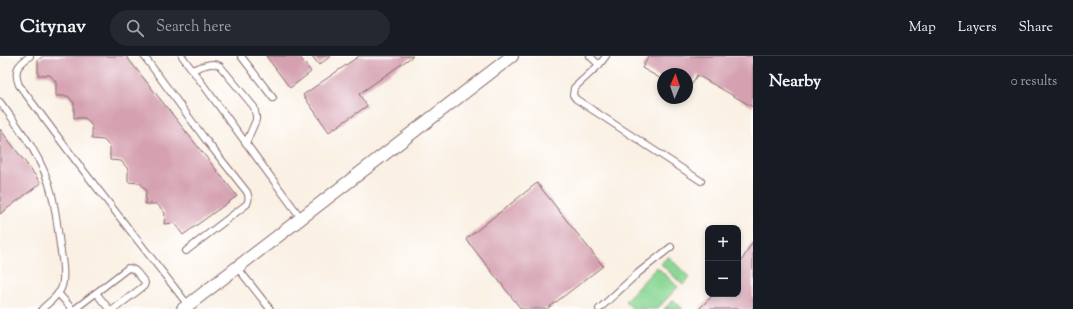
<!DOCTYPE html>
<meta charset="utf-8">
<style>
:root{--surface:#171b24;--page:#242831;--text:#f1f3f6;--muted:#9ea1a6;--line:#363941}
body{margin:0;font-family:"Sorts Mill Goudy",serif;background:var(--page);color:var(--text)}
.controls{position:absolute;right:12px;bottom:12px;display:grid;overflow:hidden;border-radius:8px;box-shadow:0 2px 6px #0003}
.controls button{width:36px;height:36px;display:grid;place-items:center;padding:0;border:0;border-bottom:1px solid var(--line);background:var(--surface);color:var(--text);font:20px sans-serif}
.compass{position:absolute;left:657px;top:12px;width:36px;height:36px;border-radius:50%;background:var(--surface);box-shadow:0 2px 6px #0003;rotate:2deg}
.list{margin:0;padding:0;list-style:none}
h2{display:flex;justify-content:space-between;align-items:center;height:52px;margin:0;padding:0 16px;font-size:17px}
h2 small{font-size:13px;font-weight:400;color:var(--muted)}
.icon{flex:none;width:22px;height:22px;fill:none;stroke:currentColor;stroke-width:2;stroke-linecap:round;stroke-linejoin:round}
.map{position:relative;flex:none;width:753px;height:253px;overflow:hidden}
header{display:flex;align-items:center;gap:24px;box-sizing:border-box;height:56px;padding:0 20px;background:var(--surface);border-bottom:1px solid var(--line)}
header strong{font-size:19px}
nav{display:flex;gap:22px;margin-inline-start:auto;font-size:14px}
.search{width:280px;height:36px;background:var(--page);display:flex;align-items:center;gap:10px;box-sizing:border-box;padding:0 14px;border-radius:22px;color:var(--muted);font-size:15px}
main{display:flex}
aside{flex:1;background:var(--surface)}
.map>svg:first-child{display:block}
</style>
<header>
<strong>Citynav</strong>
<div class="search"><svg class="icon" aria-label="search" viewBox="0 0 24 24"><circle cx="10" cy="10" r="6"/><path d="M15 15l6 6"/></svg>Search here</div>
<nav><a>Map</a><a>Layers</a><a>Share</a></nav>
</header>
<main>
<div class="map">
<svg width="753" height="253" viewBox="0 0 753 253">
<rect width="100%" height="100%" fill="#fff"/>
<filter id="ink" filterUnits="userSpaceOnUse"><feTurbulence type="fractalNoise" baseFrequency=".025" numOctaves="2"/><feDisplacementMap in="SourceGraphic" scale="8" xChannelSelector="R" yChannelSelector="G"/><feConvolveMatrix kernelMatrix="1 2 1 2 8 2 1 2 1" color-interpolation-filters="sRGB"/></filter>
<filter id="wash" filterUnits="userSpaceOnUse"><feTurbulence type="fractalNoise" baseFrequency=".012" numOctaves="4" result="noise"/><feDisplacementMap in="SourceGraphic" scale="16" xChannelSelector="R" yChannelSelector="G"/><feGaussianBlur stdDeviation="0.9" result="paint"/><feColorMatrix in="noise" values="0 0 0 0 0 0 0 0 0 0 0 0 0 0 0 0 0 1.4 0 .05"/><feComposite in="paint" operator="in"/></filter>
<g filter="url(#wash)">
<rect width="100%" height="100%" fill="#faf0e3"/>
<!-- green -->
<g fill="#8bd795" stroke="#6a7b60">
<path d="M668,200L690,222L683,229L661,208Z"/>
<path d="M657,211L678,231L657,253H633L625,245Z"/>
<path d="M674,244L683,253H664Z"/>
</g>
<g id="blocks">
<!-- building -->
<g fill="#d5a1b1">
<path d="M43,0H126L237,140L183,179L174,167L164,168L165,157L157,148H145L146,134L140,127L128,126V113L121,105L110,104V91L104,84L92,83V70L85,62H74V47L68,40H56V26L50,19H38V4Z"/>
<path d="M266,0H299L311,16L290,32Z"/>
<path d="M312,0H331L319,9Z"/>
<path d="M359,0H413L359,38L367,50L329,76L303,39Z"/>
<path d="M649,0H753V51L697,19L687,37V18H663V24L642,12Z"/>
<path d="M0,73L41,127L0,158Z"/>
<path d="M537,127L603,210L547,253H521L466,183Z"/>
<path d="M753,185V253H699L714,238H738V211Z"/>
</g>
</g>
</g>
<g filter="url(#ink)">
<use href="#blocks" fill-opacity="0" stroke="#88686b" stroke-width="1"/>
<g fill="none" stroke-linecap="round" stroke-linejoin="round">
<defs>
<g id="service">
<path d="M30,0C18,9 13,14 19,29L76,105L188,249"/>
<path d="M144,0L205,83L247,136C249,141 249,143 247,148L186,195"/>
<path d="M182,0L301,162"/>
<path d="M241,0L273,42"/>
<path d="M590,0L599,9L574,32L573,39L576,43L701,125"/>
<path d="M599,9L606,0"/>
<path d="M192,14C201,11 211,5 220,10L254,51L256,60V64L246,87"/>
<path d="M0,46C21,74 44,104 52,139C56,156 58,173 60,190C62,202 66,222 61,233C57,241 48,247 42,253"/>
<path d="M237,211L270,253"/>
<path d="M58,237L72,253"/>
<path d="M96,237L109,253"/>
<path d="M75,253L128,212C136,212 139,220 144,225L145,227L144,230L114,253"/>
<path d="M599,253L638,217L671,191"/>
</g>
<path id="minor" d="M183,253L512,0"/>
</defs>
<!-- service casing -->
<use href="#service" stroke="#88686b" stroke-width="8"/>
<!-- minor casing -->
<use href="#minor" stroke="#88686b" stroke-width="14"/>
<!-- service -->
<use href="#service" stroke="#fff" stroke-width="6"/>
<!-- minor -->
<use href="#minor" stroke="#fff" stroke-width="12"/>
</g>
</g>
</svg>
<div class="controls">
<button>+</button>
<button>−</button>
</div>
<svg class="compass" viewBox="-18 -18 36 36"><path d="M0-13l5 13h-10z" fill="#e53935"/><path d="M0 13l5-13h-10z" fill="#9ea1a6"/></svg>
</div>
<aside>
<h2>Nearby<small>0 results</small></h2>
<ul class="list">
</ul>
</aside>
</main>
